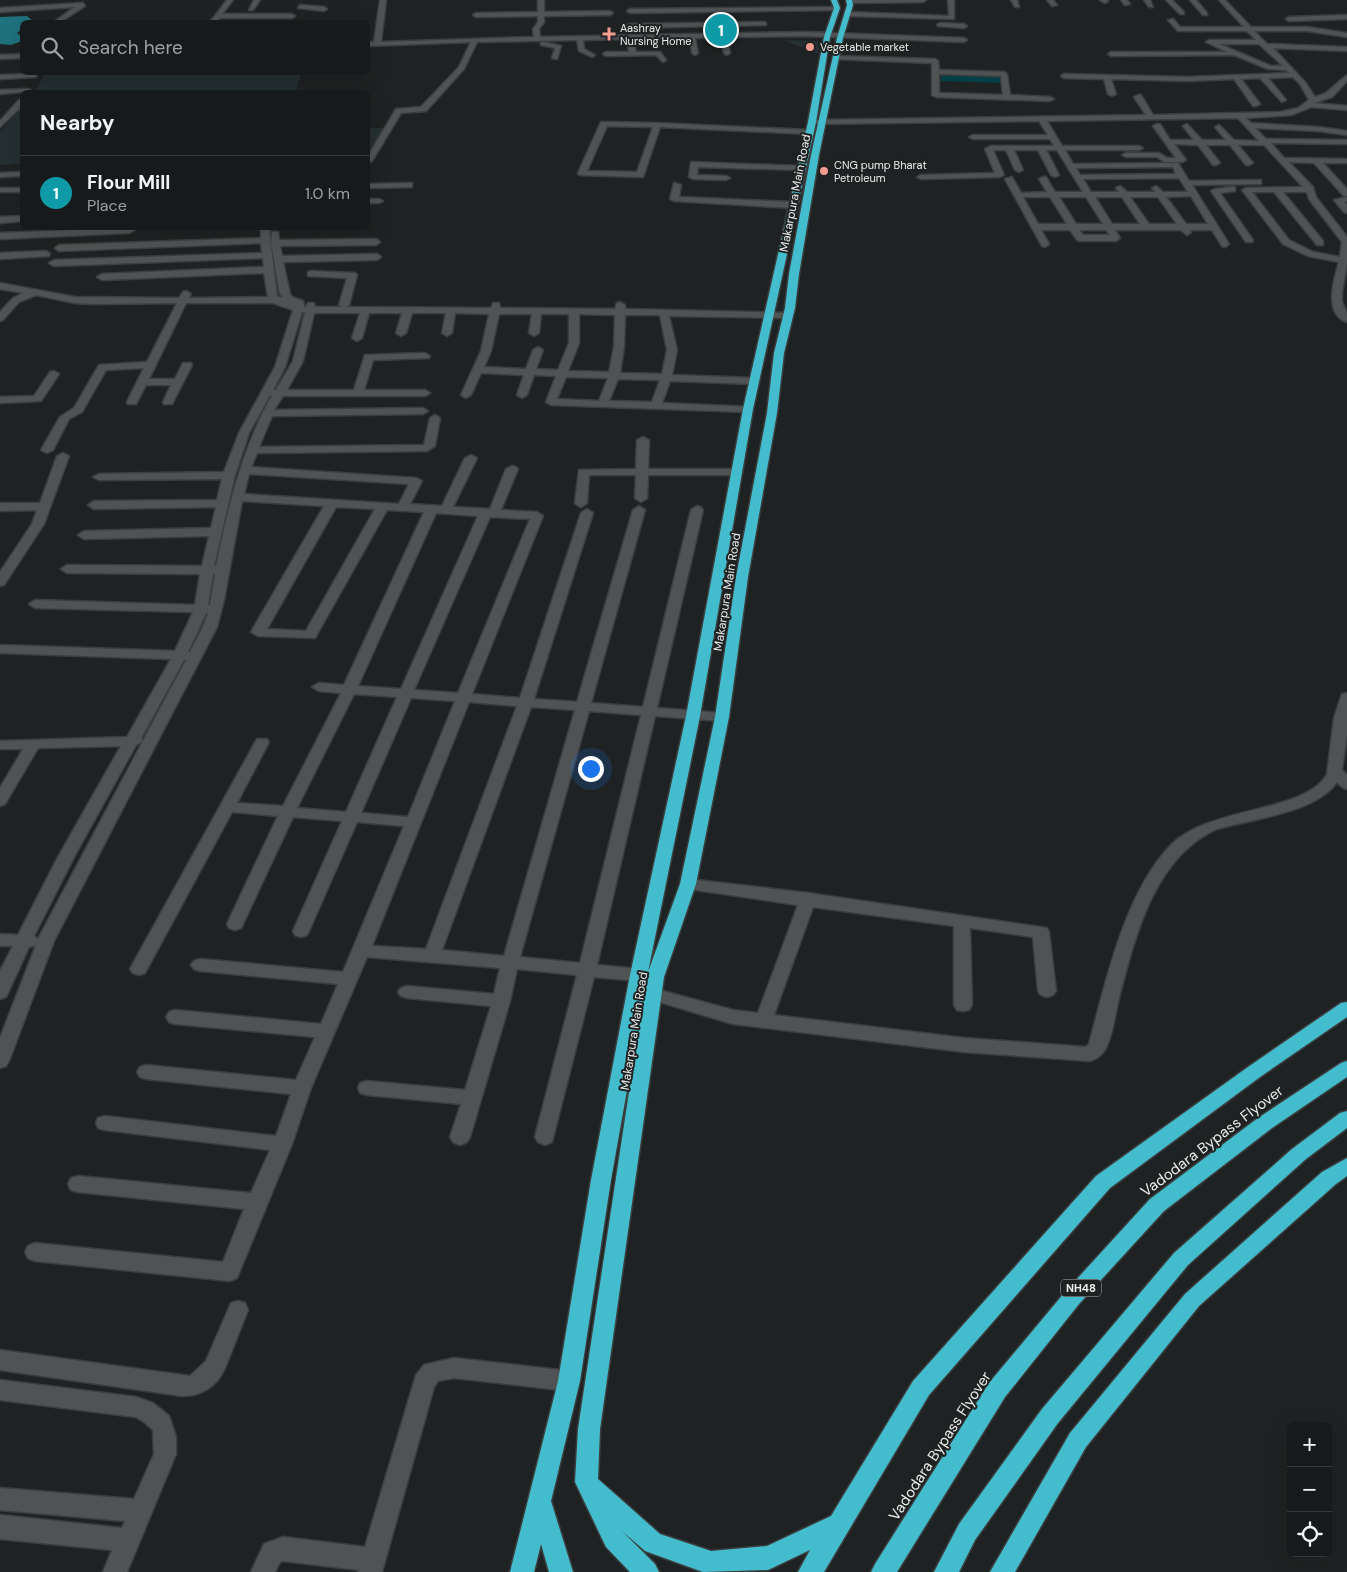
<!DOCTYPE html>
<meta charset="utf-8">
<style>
:root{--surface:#171a1a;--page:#242727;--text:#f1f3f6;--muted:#9ea1a2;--line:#363839;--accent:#f59c91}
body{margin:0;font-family:"DM Sans",sans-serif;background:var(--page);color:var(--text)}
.controls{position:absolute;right:15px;bottom:15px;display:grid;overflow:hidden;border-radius:8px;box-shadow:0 5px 20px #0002}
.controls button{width:45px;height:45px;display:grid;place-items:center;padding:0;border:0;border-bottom:1px solid var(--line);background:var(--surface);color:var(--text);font:25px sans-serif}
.you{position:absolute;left:590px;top:768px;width:18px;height:18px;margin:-12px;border:4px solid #fff;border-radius:50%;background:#1a73e8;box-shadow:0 0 0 8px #1a73e833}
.badge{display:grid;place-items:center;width:32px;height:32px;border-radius:50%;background:var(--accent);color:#fff;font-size:16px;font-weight:700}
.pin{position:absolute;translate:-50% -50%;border:2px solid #fff;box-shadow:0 1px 5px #0006}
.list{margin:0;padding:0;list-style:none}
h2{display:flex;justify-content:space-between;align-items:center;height:65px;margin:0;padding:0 20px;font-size:21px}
h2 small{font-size:16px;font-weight:400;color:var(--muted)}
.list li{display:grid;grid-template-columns:32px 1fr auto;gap:15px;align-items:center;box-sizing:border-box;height:75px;padding:0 20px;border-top:1px solid var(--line)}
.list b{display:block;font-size:19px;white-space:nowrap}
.list p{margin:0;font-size:16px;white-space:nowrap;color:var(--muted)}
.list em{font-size:16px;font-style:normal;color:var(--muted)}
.icon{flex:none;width:28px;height:28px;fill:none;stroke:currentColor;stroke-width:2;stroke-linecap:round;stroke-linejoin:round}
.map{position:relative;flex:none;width:1347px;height:1572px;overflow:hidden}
.search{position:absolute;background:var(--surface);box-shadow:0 5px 20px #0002;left:20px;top:20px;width:350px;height:55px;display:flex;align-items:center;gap:12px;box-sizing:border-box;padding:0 18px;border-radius:8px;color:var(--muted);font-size:19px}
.panel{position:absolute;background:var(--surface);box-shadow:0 5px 20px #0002;left:20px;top:90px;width:350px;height:140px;border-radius:8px}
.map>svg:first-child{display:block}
</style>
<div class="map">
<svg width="1347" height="1572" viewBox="0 0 1347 1572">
<rect width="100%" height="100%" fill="#1f2222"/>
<!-- built -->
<g fill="#252f31">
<path d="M783,40L820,41L818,54Z"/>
<path d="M45,73V72L301,73L296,92H35Z"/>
<path d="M22,106V164L0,165V132Z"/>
<path d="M368,128H389L368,160Z"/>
</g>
<!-- green -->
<path fill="#033f46" d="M941,73L1000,75L1001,83L941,81Z"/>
<!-- water -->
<path fill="#1f727d" d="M27,16L34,22H22L21,27L22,29L17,33L22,37V41L11,45L0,44V17Z"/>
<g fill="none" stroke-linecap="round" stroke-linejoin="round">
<defs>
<g id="minor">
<path d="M227,0H233L222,14H292L295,16L292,18H220L216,22H212L211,21Z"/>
<path d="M254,0H260L253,10H249Z"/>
<path d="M380,0H386L381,42L534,37L533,29L538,22V16L476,17L473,15L476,13L538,12V0H544V12L610,11L613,13L610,15L544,16V22L539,29L540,37L805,32L964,38L967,40L964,42L805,36L727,37L730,53L727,55L724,53L721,37L695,38L698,53L695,55L692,53L690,38L633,39L636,52H660L666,60L663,62L656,55L606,56L603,54L606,52H629L627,39L583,40L584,49L595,55L592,57L579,51L577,40L477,42L464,69L426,111L401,113L372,161L368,163V156L396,109L421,107L459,67L471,42L368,46V42H374Z"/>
<path d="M847,0H926L923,2L849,3Z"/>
<path d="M948,0H954V19L848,16L845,14L848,12L949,16Z"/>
<path d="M1011,0H1017L1019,7H1015Z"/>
<path d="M1047,0H1053L1057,5L1052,6Z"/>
<path d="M1100,0H1107L1108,1L1105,3Z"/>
<path d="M1121,0H1127L1130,4L1125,5Z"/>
<path d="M1144,0H1150L1153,7H1149Z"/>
<path d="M1166,0H1172L1184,12V14H1180Z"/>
<path d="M1190,0H1196L1207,13V15H1203Z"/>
<path d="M1219,0H1225L1251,27H1307L1347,33V37L1307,31H1254L1267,44L1347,47V51L1273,48L1305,82L1315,97L1326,93L1347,75V81L1332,97L1314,103L1347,106V110L1311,107L1291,115L1246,118L1251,123L1318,127L1347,131V135L1318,131L1255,128L1266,139L1347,140V144L1271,143L1284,158L1347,159V163H1323L1347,189V196H1344L1314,163L1289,162L1313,187L1316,197L1347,237V265L1342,292V302L1347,313V322C1323,314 1334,279 1339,262L1308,256L1283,244L1242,190L1246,188L1303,187L1264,145H1238L1253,163L1249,165H1246L1230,145H1206L1220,163L1216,165H1213L1198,145L1174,144L1186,160L1182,162H1165L1157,157H1126L1122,155L1126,153H1159L1167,158H1176L1153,126L1157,124H1160L1170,140H1194L1183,126L1187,124L1202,140H1226L1215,127L1219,125L1234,140L1259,141L1238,118L1047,121L1062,146H1139L1143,148L1139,150H1065L1073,164L1175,163H1178L1189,181L1261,180V184H1258L1192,185L1229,244L1225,247L1222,246L1212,230H1190L1191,232L1187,235L1181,230H1115L1120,238L1116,241H1080L1077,240L1070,230H1041L1049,244L1045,247L1042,246L1005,179L1012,177L1021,193L1047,192L1039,179L1043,177H1046L1055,192H1083L1057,150H1046L1059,175L1055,177L1051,175L1038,150H1014L1023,170L1019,172L1015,170L1006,150H993L1004,175L1000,177L921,179L917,177L921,175L995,173L985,149L991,146H1054L1050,139H973L969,137L973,135H1048L1039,121L812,124L808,122L812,120L1146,115L1134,97L1138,95H1141L1153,115L1280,112L1298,108L1309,100L1300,84L1293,77L1268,78L1286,100L1282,102L1260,78L1241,79L1260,104L1256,106H1253L1234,79L1187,81L1111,79L1116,94L1112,96L1108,94L1104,79L1064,78L1061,76L1064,74L1187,77L1290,73L1286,70L1268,69L1234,55L1111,56L1108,54L1111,52H1227L1206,42L1209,40H1256L1247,31H1178L1168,20L1173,19L1180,27H1244ZM1219,44H1259L1283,66H1271ZM1173,167L1176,174L1080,175L1076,168ZM1179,178L1188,192H1163L1156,186L1152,188L1155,192H1127L1120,186L1116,188L1119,192H1091L1083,179ZM1252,192H1274L1317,245H1323V241L1283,192H1307L1309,199L1342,242L1340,257L1313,252L1289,240ZM1191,196L1208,224H1186L1166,197ZM1023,197H1050L1067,224H1038ZM1059,197H1086L1103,224H1076ZM1095,197H1122L1140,224H1112ZM1130,197H1158L1177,224H1149ZM1079,230H1106L1110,235H1083Z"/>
<path d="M83,3L85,6L60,22H54L75,7L0,12V8Z"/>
<path d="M300,5L324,7L327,9L324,11L298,8Z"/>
<path d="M839,7L837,10L630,13L627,11L630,9Z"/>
<path d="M1347,15V19L1289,21L1286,19L1289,17Z"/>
<path d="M764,22L766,23V25L629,28L626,26L629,24Z"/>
<path d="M940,23L964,24L967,26L964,28L938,26L937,25Z"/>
<path d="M543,42L561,46L557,59L552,58L555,48L541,45V43Z"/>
<path d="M22,54V58L0,59V55Z"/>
<path d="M835,56L935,59L938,61L939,70L1004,72L1007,74L1010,95L1050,97L1054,99L1050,101L936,97L932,95V63L833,59V57ZM939,74L1001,76L1003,95L939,93Z"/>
<path d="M34,74L36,75V77L0,79V75Z"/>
<path d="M0,90L28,89L32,91L0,94Z"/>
<path d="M19,100H22V106L0,127V121Z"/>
<path d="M601,122L657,123L809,130L813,132L809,134L660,127L643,177L579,175L578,173ZM607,126L653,127L637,172L587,171Z"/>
<path d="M691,162L801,166L805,168L801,170L698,167L697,175L726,176L730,178L726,180L693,179L689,177Z"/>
<path d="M22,172V176L0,177V173Z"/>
<path d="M409,183H412V187L368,188V184Z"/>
<path d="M674,183L681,185L679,197L793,202L797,205L793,208L674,201L670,199Z"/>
<path d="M1232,187H1235V191L1220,193L1253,240L1252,242H1246L1211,191L1215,189Z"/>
<rect x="0" y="188" width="22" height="4"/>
<path d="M1347,197V201L1344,202L1347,205V213L1344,212L1334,200Z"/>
<path d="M368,199H379L383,201L379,203H368Z"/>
<path d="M22,216V221L0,223V217Z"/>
<path d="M127,228H138L129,233L0,239V233Z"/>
<path d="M261,228H269L277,297H283L280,294L271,243L272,232H278L279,240L376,239L380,242L376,245L280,246L282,256L377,254L381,257L377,260L283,262L290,294L292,297L303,301L304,306L306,307L308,303H314L315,307H342L339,305L347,278L308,276V272L311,271L355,273L357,275L349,305L346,307L491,308L493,303H499L500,308L615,309L617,303L620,302L625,305V309L792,313V317L789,318L669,316L677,350L672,375L754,378L759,381L754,384L670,381L662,403L752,407L753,409L752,411L748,412L551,405L546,402L556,376L534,375L527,395L522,398L517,395L524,375L481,373L471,395L466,398L461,395L481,351L489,314L455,313L452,333L447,336L442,333L446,313H412L406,333L401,336L396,333L402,313H369L362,338L357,341L352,338L360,313H314L303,361L287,390H354L365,355L425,353L430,356L429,358L373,360L364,390H425L430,393L425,396H283L274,410L423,408L428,411L423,414L272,416L259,447L424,445L430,418L435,415L440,418L435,446L427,451L257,453L251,467L416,478L422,481L410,504L442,506L465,458L471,455L477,458L453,507L490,509L506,469L512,466L516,467L518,469L501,510L537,512L543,516L472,694L520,698L581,513L587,509L593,513L534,699L577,702L633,510L639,506L645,510L591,703L643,707L691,510L697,506L701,507L703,510L657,708L722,713L727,714L729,717L727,720L722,721L655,716L597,965L651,970L657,972L660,976L657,980L651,982L594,977L552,1142L545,1145L538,1142L535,1137L577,975L517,969L510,1001L470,1137L467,1142L460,1145L453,1142L450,1137L461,1104L367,1095L360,1093L358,1088L360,1083L367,1081L465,1090L491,1006L407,998L401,996L398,992L401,988L407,986L494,994L500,968L367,957L311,1088L292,1144L237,1278L230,1281L35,1261L28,1258L25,1252L28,1246L35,1243L223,1262L244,1209L78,1192L71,1190L68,1184L71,1178L78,1176L251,1193L270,1150L105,1130L98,1128L96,1123L98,1118L105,1116L276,1136L291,1094L146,1079L140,1077L137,1072L140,1067L146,1065L296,1080L315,1037L175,1024L169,1022L166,1017L169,1012L175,1010L321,1024L338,984L200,971L194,969L191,965L194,961L200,959L343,972L404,826L357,822L309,931L307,935L301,937L295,935L293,931L342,821L293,817L243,924L241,928L235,930L229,928L227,924L278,816L232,812L145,973L139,975L133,973L130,969L257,739H267L269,742L237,803L283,806L341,693L319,691L312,687L319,683L344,685L424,512L387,510L315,638L258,636L251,632L324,506L242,501L224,600L217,627L54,941L9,1061L6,1066L0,1068V1038L36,945L29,947L6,997L0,999V971L13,946H0V934L18,935L58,857L121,746L38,748L5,804L0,806V788L23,749H0V741L127,737L171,659L0,653V645L175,651L193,612L35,608L29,604L35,600L195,605L200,574L67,573L61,569L67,565L202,566L209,536L84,539L78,535L84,531L211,528L216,507L94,509L88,505L94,501L217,500L222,479L99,480L93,477L99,474L224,472L239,433L275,367L293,310L273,303H186L149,379H175L183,363H191L192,365L172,404H164L163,402L171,385H146L136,404H128L127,402L144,368L106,370L82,412L69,419L53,450L47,453L41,450L60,417L74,408L99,365L147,362L177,303L92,304L75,303L36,295L19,302L3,320L0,321V312L13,298L24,293L0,289V283L75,297L179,298L183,292L186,291L191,294L189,298L268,297L264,273L102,280L97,277L102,274L264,267L263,258L54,266L49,263L54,260L262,253L261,243L59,251L55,248L59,245L261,238ZM302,312H305L293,361L276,390H273L285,367ZM499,314H532L529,333L534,336L539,333L541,314H569V343L558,370L536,369L543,350L538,347L533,350L526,369L484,367L491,351ZM579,314L615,315L614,347L609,372L568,371L579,343ZM625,315H660L667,350L662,374L620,373L624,347ZM566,377L608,378L599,401L557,399ZM618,379L660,380L652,402L609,401ZM270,395L272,396C264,409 258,423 252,437C235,479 225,522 216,566H214L235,475L249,433ZM249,474L409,484L399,504L244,494ZM336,507L375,509L306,631L267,629ZM436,513L478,516L401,689L358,686ZM490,517L530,519L458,693L414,690ZM213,574H215L210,605H208ZM206,613H208L203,627L190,652H188ZM184,660H186L143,741L141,738ZM354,694L397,697L346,812L297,808ZM411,698L455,701L408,817L361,813ZM469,702L517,706L426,949L372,946ZM531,707L575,710L504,956L442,950ZM589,711L641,715L580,963L520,957ZM143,741L38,939L34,936L74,857L136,745Z"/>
<path d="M46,251L50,254L49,256L0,259V253Z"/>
<path d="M54,371L59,374L41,401L0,403V397L34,396L50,372Z"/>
<path d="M643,437L649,440L648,469H737L743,472L737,475H648L647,498L641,502L635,498L636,475H589L587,503L581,507L577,505L575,503L579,470L636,469L637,440Z"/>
<path d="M63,453L69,456L44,524L4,585L0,586V572L32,524L37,510L0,511V503H40L57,456Z"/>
<path d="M1347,693V735L1342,770L1347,775V789L1342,787L1337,782C1316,813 1251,819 1217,829C1154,857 1135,937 1119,998C1115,1014 1113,1035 1105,1050C1101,1056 1096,1059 1090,1061L964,1052L733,1024L646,998L643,994L646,990L652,988L733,1010L758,1013L798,905L682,888L680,884L682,880L688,879L808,893L1047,928L1049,932L1056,991L1053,995L1047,997L1041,995L1038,991L1033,937L970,928L972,1005L969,1010L963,1011L957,1010L954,1005V926L813,907L774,1015L964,1038L1086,1047L1089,1044C1106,981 1125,892 1171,845C1209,806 1307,813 1327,774L1334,718L1342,694Z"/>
<path d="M238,1301L245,1303L248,1310L225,1368C217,1386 202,1396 182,1396L0,1370V1350L190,1376L206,1361L231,1303Z"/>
<path d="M454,1358L569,1371L577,1374L580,1381L577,1388L569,1391L454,1378L438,1381L434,1387L382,1572H358L359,1570L283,1561L280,1562L275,1572H251L264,1544L283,1537L365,1547L416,1375L424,1365Z"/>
<path d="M0,1380L136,1397L153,1403L169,1416L176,1437V1454L127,1572H103L112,1550L0,1539V1515L122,1528L125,1521L0,1510V1488L134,1499L154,1454L153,1430L144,1422L136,1417L0,1400Z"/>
</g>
<g id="highway">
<path d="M831,0H837L840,8L830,37L816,122L753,409L700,716L648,972L680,884L715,717L736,577L767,413L774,353L785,308L789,274L811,155L837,38L847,5L846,0H852L853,5L843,38L819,155L799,274L795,308L784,353L777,413L748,577L729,717L696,884L664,977L600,1429L598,1479L660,1534L711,1551L767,1546L831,1516L913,1381L1096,1176L1248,1067L1341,1003L1347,1002V1017L1260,1077L1110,1188L929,1395L824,1572H798L810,1550L768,1570L703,1572L645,1551L622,1531L655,1564L659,1572H630L606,1547L575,1482L578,1429L642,1006L611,1180L580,1381L551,1501L573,1572H549L541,1544L534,1572H510L558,1381L591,1180L630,975L686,716L743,409L808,122L824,37L834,8Z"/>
<path d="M1347,1061V1077L1272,1128L1164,1211L1079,1304L1005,1397L897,1572H871L875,1564L989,1383L1065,1292L1150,1199L1258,1118L1341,1063Z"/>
<path d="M1347,1111V1128L1306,1159L1188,1265L1058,1423L975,1540L959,1572H934L959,1524L1042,1409L1174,1253L1292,1149L1340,1113Z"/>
<path d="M1347,1158V1176L1336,1184L1199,1306L1086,1447L1015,1572H990L1070,1433L1185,1294L1322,1172Z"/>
</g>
</defs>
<!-- minor casing -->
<use href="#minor" stroke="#3b3d3e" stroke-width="3"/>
<!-- highway casing -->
<use href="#highway" stroke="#3b3d3e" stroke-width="3"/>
<!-- minor -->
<use href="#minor" fill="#505354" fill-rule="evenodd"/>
<!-- highway -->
<use href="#highway" fill="#43bdcd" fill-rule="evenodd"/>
</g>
<!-- markers -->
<g fill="#f59c91" stroke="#1f2222" stroke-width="2">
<path d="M606.5 26.5h5v5h5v5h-5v5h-5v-5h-5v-5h5z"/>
<circle cx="810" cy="47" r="5"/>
<circle cx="824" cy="171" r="5"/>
</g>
<g text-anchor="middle" stroke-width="4" stroke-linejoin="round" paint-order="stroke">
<!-- far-poi labels -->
<g font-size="11" fill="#ebeded" stroke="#1f2222" text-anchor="start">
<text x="620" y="32">Aashray<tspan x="620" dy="13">Nursing Home</tspan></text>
<text x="820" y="51">Vegetable market</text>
<text x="834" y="169">CNG pump Bharat<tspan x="834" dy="13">Petroleum</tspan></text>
</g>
<!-- shield labels -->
<rect fill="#1f2222" stroke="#aeb0b0" stroke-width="1" x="1061" y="1279.5" width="40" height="17" rx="4"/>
<g font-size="11" font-weight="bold" fill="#ebeded">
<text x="1081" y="1292">NH48</text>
</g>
<!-- street labels -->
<g font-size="12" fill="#ebeded" stroke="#1f2222">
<text transform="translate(795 193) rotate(-79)" y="4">Makarpura Main Road</text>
<text transform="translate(727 592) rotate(-81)" y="4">Makarpura Main Road</text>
<text transform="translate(634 1031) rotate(-81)" y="4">Makarpura Main Road</text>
</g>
<!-- near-street labels -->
<g font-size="15" fill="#ebeded" stroke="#1f2222">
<text transform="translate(1212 1141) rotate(-37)" y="5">Vadodara Bypass Flyover</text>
<text transform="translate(940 1446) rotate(-57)" y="5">Vadodara Bypass Flyover</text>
</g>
</g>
</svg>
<div class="controls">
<button>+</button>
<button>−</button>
<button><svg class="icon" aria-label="locate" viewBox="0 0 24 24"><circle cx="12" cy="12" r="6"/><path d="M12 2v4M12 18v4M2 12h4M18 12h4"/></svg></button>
</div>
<div class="you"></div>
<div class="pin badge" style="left:721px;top:30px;background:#0f9aa8">1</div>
<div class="search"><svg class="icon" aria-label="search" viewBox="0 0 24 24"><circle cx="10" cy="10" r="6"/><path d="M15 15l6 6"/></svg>Search here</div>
<section class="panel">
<h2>Nearby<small></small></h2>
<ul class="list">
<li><span class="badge" style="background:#0f9aa8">1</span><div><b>Flour Mill</b><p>Place</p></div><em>1.0 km</em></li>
</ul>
</section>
</div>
